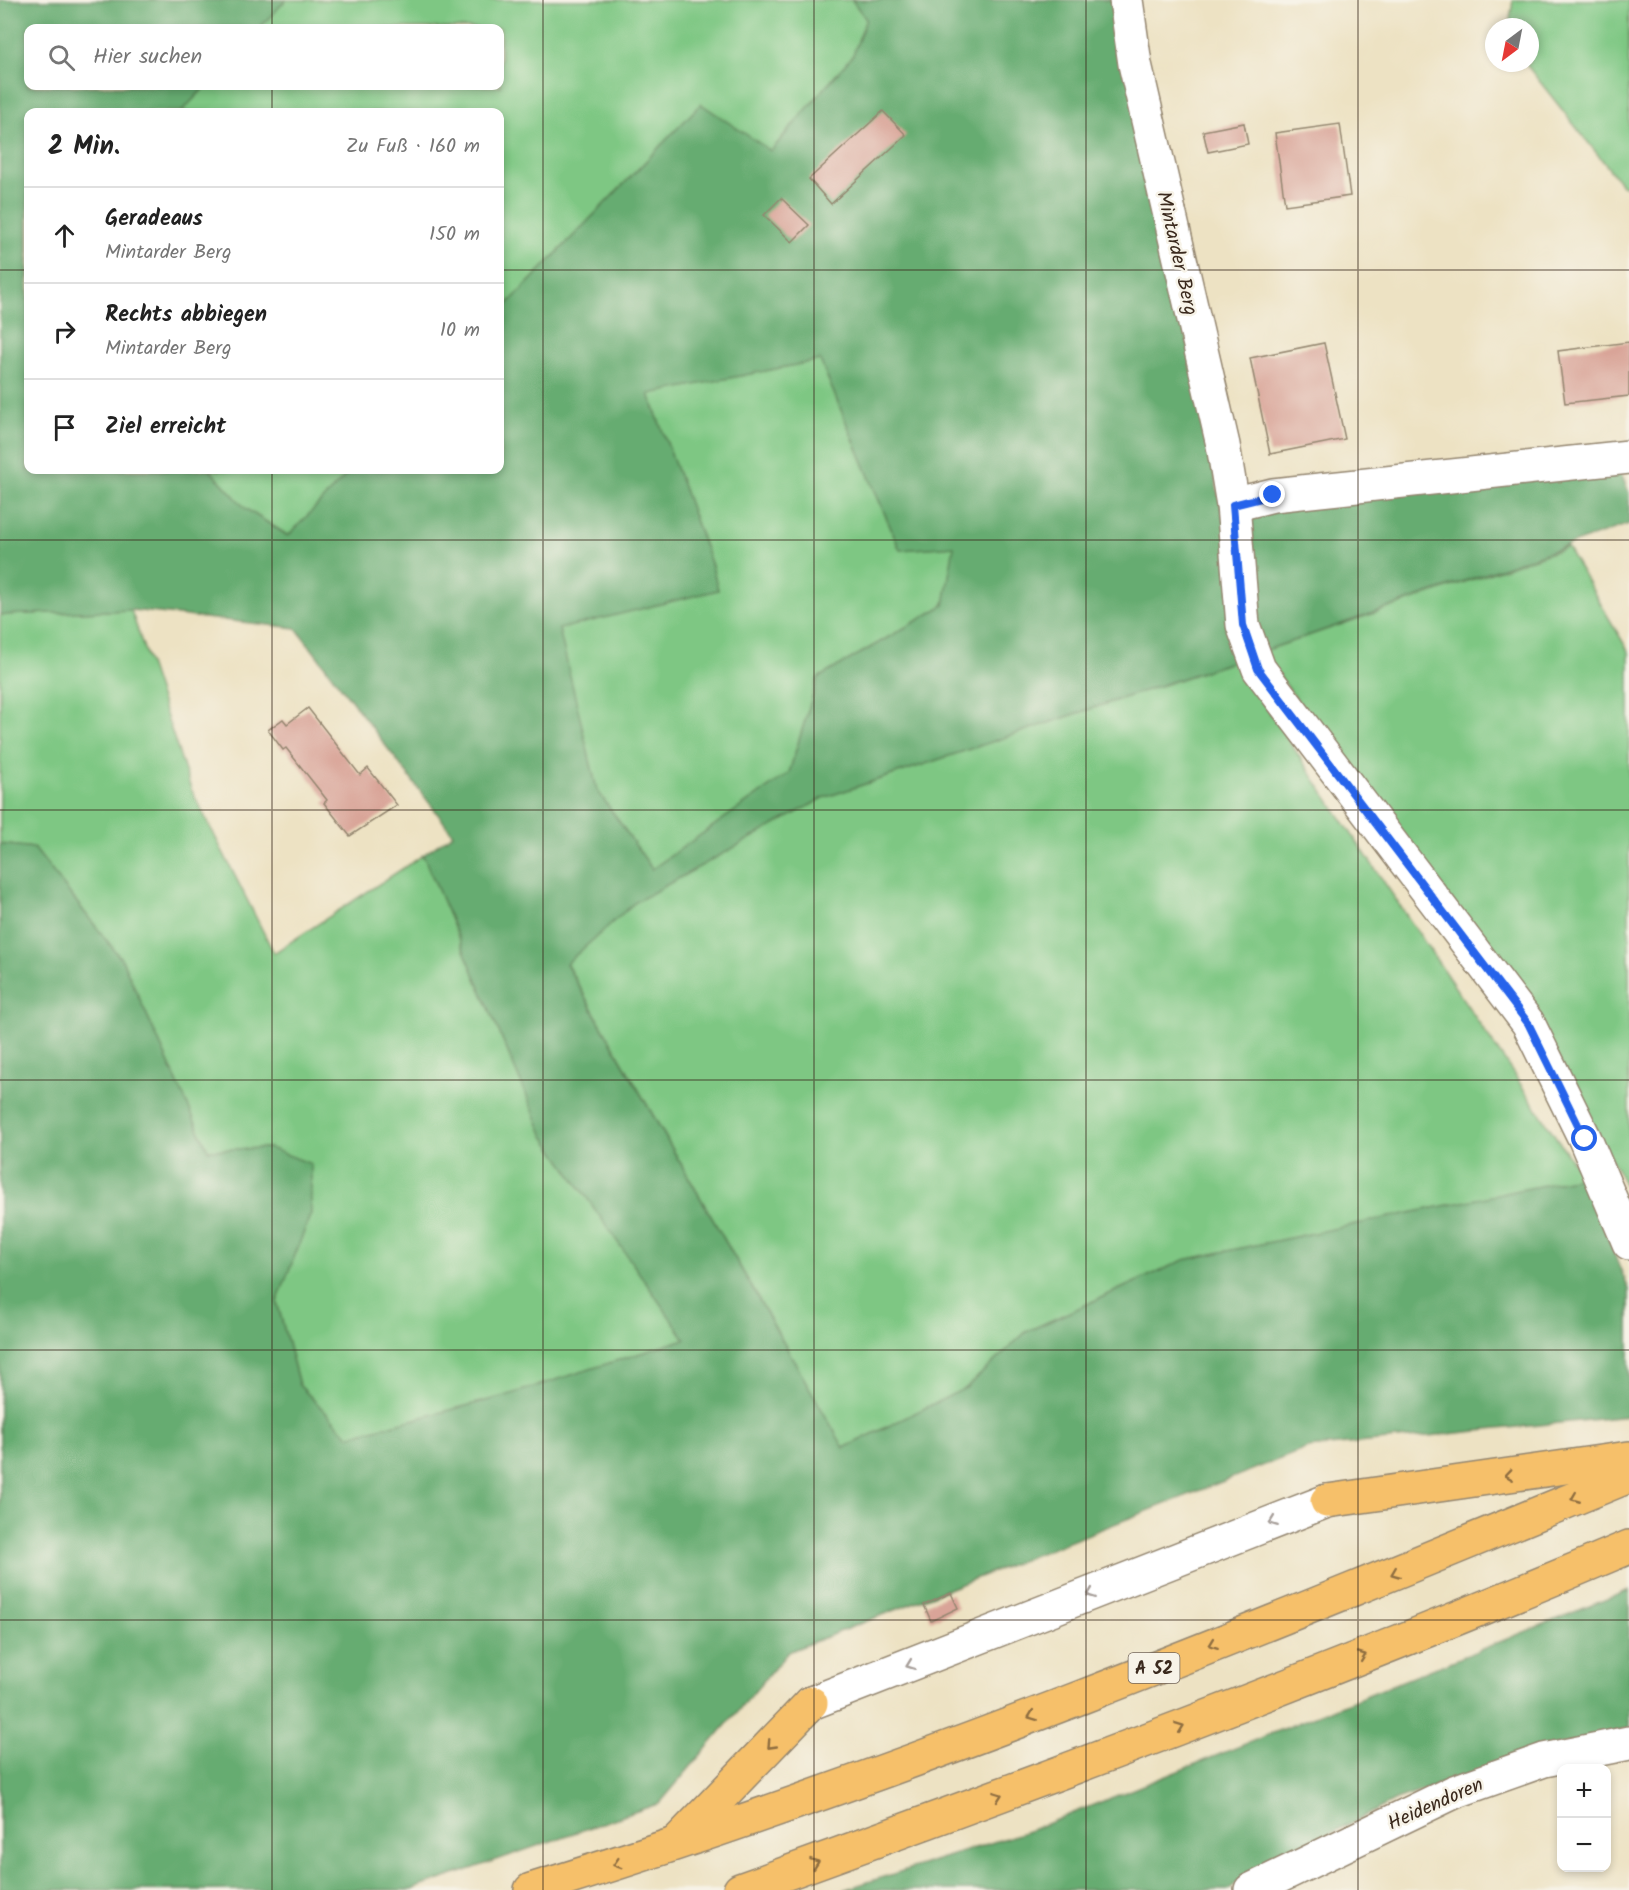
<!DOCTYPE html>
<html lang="de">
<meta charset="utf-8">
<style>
:root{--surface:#fff;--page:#f6f6f6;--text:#222;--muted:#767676;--line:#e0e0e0}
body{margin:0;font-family:Kalam,sans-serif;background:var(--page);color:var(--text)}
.controls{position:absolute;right:18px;bottom:18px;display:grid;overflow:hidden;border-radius:12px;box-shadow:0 3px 9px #0003}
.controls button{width:54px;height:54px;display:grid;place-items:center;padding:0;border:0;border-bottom:2px solid var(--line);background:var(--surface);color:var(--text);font:30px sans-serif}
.compass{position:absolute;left:1485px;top:18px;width:54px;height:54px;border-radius:50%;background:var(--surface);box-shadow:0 3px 9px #0003;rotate:212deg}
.stop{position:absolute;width:18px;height:18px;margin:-14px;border:4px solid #2563eb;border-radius:50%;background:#fff}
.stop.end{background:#2563eb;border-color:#fff;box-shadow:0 2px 6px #0008}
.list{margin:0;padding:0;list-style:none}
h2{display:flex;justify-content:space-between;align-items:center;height:78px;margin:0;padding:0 24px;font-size:26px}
h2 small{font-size:20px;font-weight:400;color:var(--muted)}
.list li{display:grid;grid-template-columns:39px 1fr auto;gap:18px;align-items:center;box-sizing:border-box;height:96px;padding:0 24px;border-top:2px solid var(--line)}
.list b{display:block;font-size:22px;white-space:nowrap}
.list p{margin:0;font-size:20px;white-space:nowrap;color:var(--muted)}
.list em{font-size:20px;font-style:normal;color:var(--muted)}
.icon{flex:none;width:33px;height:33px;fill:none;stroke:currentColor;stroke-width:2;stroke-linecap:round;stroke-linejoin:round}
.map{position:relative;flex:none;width:1629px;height:1890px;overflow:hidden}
.search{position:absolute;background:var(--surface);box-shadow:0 3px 9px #0003;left:24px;top:24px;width:480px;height:66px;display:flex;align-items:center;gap:15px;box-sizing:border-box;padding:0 21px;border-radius:12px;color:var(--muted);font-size:22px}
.panel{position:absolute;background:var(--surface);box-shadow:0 3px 9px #0003;left:24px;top:108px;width:480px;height:366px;border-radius:12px}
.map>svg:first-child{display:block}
</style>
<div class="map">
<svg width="1629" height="1890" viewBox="0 0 1629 1890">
<rect width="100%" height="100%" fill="#f7f3e8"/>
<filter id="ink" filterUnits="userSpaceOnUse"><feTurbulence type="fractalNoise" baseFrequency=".0167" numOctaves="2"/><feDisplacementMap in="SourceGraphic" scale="12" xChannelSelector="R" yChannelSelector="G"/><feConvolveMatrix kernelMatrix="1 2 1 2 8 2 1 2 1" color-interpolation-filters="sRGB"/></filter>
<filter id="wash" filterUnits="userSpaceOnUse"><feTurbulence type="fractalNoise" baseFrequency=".008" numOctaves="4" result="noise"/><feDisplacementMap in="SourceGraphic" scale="24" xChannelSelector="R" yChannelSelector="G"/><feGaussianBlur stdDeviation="1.35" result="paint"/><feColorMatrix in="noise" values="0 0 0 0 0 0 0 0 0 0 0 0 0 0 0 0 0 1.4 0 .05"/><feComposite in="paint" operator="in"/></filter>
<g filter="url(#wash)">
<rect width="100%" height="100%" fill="#ede2c3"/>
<!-- green -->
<g fill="#7ec783" stroke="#5c7850" stroke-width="1.5">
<path d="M286,0H852L866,19L853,55L770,152L701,104L500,312V112H181L206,86H500V28H259Z"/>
<path d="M1513,0H1629V187L1622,185L1525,63H1530V27H1509Z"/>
<path d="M820,360L900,550L955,546L944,605L818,678L789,773L652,869L597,790L558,629L718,590L712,566L649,394Z"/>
<path d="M210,470H351L289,536L246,509Z"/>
<path d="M1567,547L1629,652V1193L1537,1018L1261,652Z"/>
<path d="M131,610L191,789L274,953L423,855L544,1136L686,1340L505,1396L349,1436L299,1385L277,1302L311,1213L270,1148L208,1150L122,960L34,848L0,844V615Z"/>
<path d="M1235,661L1583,1177L1184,1260L1026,1332L966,1388L844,1448L566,963L634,903L823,798Z"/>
</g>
<!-- forest -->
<g fill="#66ac71" stroke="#506b48" stroke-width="1.5" fill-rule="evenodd">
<path d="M0,0H286L259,28H28V86H206L181,112H28V470H210L246,509L288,536L351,470H500V312L701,104L771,151L853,55L866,19L852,0H1119L1223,518L1617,464L1629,493V524L1261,652L823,798L634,903L566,964L844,1448L966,1388L1026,1332L1184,1260L1583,1177L1629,1290V1416L1308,1448L788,1652L660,1803L411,1890H0V844L34,848L122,960L208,1150L270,1148L311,1164V1213L277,1302L299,1385L349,1436L505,1396L685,1339L544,1136L423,855L453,834L296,628L131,610L0,615ZM820,360L900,550L954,546L944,605L818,678L789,773L652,869L597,790L559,629L718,590L712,566L649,394Z"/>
<path d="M1629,1590V1729L1543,1749L1396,1800L1245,1877L1228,1890H843L1031,1830Z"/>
</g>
<g id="blocks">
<!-- building -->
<g fill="#d9a498">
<path d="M883,111L906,135L831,204L809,179Z"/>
<path d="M1244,123L1248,144L1208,152L1203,131Z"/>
<path d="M1340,124L1350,196L1285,205L1275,133Z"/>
<path d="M781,198L809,225L792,242L764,215Z"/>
<path d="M1629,342V396L1565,403L1558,351Z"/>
<path d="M1324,343L1345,439L1270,454L1250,358Z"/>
<path d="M308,708L360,775L368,768L397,805L350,836L324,803L327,800L286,748L283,750L268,730L283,719L287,724Z"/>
<path d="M951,1593L958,1608L931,1621L924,1605Z"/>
</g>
</g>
</g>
<g filter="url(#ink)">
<use href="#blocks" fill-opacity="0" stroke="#948670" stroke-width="1.5"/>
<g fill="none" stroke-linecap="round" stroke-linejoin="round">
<defs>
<g id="minor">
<path d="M1126,0L1135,64L1223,445L1233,505L1243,625L1259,669L1528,1023L1585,1139L1629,1243"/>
<path d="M1233,505L1273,495L1629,457"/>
<path d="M811,1703L1327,1501"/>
<path d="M1251,1890L1454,1792L1544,1760L1629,1743"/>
</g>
<g id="highway">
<path d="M1327,1501L1629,1458"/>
<path d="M678,1841L811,1703"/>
<path d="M531,1890C905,1775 1268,1625 1629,1476"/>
<path d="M740,1890C1039,1782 1337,1671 1629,1547"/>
</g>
</defs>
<!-- minor casing -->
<use href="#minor" stroke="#948670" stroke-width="36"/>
<!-- highway casing -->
<use href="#highway" stroke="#948670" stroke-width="36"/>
<!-- minor -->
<use href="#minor" stroke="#fff" stroke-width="33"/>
<!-- highway -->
<use href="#highway" stroke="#f6c06b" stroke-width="33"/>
</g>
<!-- one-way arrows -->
<defs><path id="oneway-chevron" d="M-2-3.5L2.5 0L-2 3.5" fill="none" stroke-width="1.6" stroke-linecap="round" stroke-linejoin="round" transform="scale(1.5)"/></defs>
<g stroke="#8f6e41">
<use href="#oneway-chevron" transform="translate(1509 1475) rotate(172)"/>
<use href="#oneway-chevron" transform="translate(1575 1498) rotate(158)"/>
<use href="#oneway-chevron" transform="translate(1395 1573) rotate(158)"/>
<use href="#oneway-chevron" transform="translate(1213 1644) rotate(159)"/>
<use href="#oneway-chevron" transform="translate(1362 1656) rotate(-21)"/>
<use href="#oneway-chevron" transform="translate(1032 1716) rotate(159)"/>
<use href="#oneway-chevron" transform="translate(1180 1727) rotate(-21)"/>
<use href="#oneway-chevron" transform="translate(771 1745) rotate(134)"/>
<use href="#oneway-chevron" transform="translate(998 1796) rotate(-20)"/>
<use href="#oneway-chevron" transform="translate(815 1863) rotate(-20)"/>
<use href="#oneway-chevron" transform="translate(617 1864) rotate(163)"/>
</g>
<g stroke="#a79f9a">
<use href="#oneway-chevron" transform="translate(1273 1522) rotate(159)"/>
<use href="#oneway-chevron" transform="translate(1091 1594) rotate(159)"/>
<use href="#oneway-chevron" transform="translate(910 1665) rotate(159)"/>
</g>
</g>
<g fill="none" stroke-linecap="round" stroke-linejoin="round" filter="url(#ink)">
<!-- route -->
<path stroke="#2563eb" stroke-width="8" d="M1273,495L1233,505L1243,625L1258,669L1528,1023L1585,1139"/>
</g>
<!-- grid -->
<path fill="none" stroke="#3b2a1e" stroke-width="1.5" stroke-opacity="0.55" d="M272,0V28M543,0V1890M814,0V1890M1086,0V1890M1358,0V1890M272,86V112M0,270H28M500,270H1629M272,470V1890M0,540H1629M0,810H1629M0,1080H1629M0,1350H1629M0,1620H1629"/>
<g text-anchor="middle" stroke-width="5" stroke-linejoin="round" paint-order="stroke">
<!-- shield labels -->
<rect fill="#f7f3e8" stroke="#73665b" stroke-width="1.5" x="1128.5" y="1653" width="51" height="30" rx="4.5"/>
<g font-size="18" font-weight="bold" fill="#3b2a1e">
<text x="1154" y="1674">A 52</text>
</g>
<!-- street labels -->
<g font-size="20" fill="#3b2a1e" stroke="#f7f3e8">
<text transform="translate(1178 253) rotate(77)" y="7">Mintarder Berg</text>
<text transform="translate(1435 1803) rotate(-24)" y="7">Heidendoren</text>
</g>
</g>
</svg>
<div class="controls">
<button>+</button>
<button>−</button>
</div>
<svg class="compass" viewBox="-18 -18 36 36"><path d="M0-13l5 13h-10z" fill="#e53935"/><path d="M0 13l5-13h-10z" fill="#767676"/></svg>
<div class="stop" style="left:1585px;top:1139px"></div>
<div class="stop end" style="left:1273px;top:495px"></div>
<div class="search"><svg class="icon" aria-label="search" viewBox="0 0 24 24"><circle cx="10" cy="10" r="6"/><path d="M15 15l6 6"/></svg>Hier suchen</div>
<section class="panel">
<h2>2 Min.<small>Zu Fuß · 160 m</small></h2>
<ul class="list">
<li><svg class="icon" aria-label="ahead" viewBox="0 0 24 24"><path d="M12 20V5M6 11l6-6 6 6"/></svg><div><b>Geradeaus</b><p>Mintarder Berg</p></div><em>150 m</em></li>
<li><svg class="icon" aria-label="right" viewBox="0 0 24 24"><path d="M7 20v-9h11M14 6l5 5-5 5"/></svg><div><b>Rechts abbiegen</b><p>Mintarder Berg</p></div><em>10 m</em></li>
<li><svg class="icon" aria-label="arrive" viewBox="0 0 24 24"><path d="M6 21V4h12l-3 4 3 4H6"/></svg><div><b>Ziel erreicht</b></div></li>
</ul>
</section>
</div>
